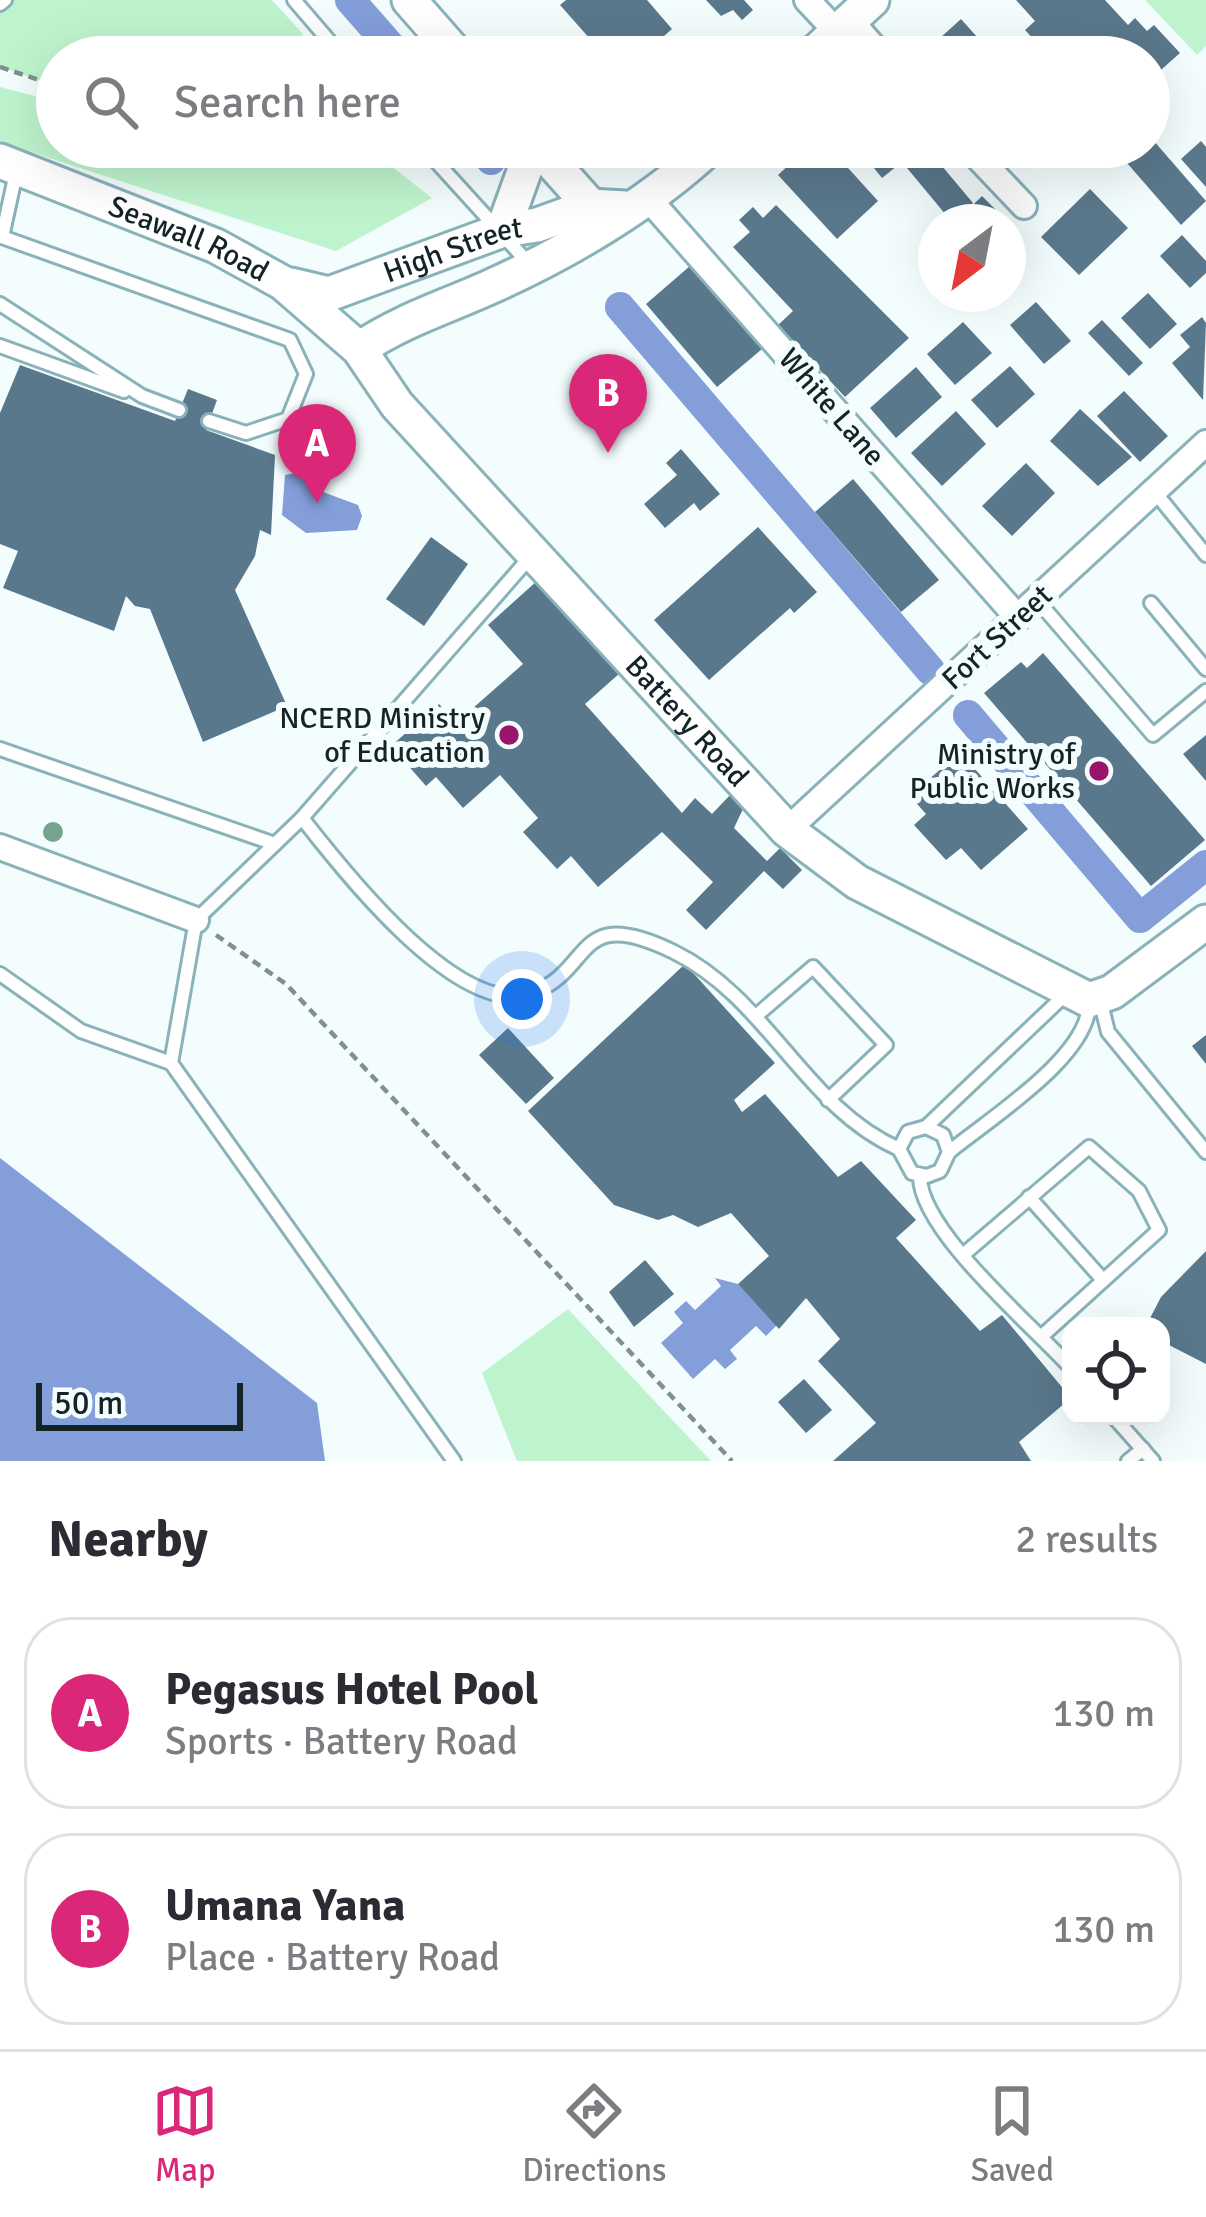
<!DOCTYPE html>
<meta charset="utf-8">
<style>
:root{--surface:#fff;--page:#f7f7f7;--text:#2b2b33;--muted:#7c7c81;--line:#e1e1e2;--accent:#db2777}
body{margin:0;font-family:Signika,sans-serif;background:var(--page);color:var(--text)}
.controls{position:absolute;right:36px;bottom:36px;display:grid;overflow:hidden;border-radius:24px;box-shadow:0 12px 48px #0002}
.controls button{width:108px;height:108px;display:grid;place-items:center;padding:0;border:0;border-bottom:3px solid var(--line);background:var(--surface);color:var(--text);font:60px sans-serif}
.compass{position:absolute;left:918px;top:204px;width:108px;height:108px;border-radius:50%;background:var(--surface);box-shadow:0 12px 48px #0002;rotate:212deg}
.scale{position:absolute;left:36px;bottom:30px;width:207px;box-sizing:border-box;padding-left:12px;border:6px solid #132326;border-top:0;font-size:33px;line-height:42px;white-space:nowrap;color:#132326;-webkit-text-stroke:9px #f4fdfe;paint-order:stroke}
.you{position:absolute;left:522px;top:999px;width:42px;height:42px;margin:-30px;border:9px solid #fff;border-radius:50%;background:#1a73e8;box-shadow:0 0 0 18px #1a73e833}
.badge{display:grid;place-items:center;width:78px;height:78px;border-radius:50%;background:var(--accent);color:#fff;font-size:39px;font-weight:700}
.pin{position:absolute;translate:-50% -99px;filter:drop-shadow(0 3px 6px #0008)}
.pin::after{content:'';position:absolute;top:63px;width:42px;height:36px;background:inherit;clip-path:polygon(0 0,100% 0,50% 100%)}
.list{margin:0;padding:0;list-style:none}
h2{display:flex;justify-content:space-between;align-items:center;height:156px;margin:0;padding:0 48px;font-size:51px}
h2 small{font-size:39px;font-weight:400;color:var(--muted)}
.list li{display:grid;grid-template-columns:78px 1fr auto;gap:36px;align-items:center;box-sizing:border-box;height:192px;margin:0 24px 24px;padding:0 24px;border:3px solid var(--line);border-radius:48px}
.list b{display:block;font-size:45px;white-space:nowrap}
.list p{margin:0;font-size:39px;white-space:nowrap;color:var(--muted)}
.list em{font-size:39px;font-style:normal;color:var(--muted)}
.icon{flex:none;width:66px;height:66px;fill:none;stroke:currentColor;stroke-width:2;stroke-linecap:round;stroke-linejoin:round}
.map{position:relative;flex:none;width:1206px;height:1461px;overflow:hidden}
.search{position:absolute;background:var(--surface);box-shadow:0 12px 48px #0002;left:36px;right:36px;top:36px;height:132px;display:flex;align-items:center;gap:30px;box-sizing:border-box;padding:0 42px;border-radius:66px;color:var(--muted);font-size:45px}
.sheet{height:588px;background:var(--surface)}
nav{display:flex;justify-content:space-around;align-items:center;box-sizing:border-box;height:168px;border-top:3px solid var(--line);background:var(--surface);font-size:33px;color:var(--muted)}
nav a{display:grid;justify-items:center;gap:6px}
nav .on{color:var(--accent)}
.map>svg:first-child{display:block}
</style>
<div class="map">
<svg width="1206" height="1461" viewBox="0 0 1206 1461">
<rect width="100%" height="100%" fill="#f4fdfe"/>
<!-- green -->
<g fill="#bef4cd">
<path d="M9,0H272L303,34L283,57H57V86L0,67V7Z"/>
<path d="M1145,0H1206V46L1197,55Z"/>
<path d="M0,87L57,102V147H227L275,160L333,147H367L432,198L336,251L0,142Z"/>
<path d="M568,1309L711,1461H517L482,1373Z"/>
</g>
<!-- water -->
<g fill="#839ed9">
<path d="M311,470L323,492L358,505L362,516L357,530L306,533L282,515L285,475Z"/>
<path d="M0,1158L317,1403L325,1461H0Z"/>
<path d="M715,1278L738,1284L777,1325L766,1336L756,1326L730,1350L737,1359L725,1369L715,1359L693,1379L661,1343L683,1323L674,1312L686,1301L695,1310L721,1286Z"/>
</g>
<g fill="none" stroke-linecap="round" stroke-linejoin="round">
<!-- canal -->
<g stroke="#839ed9" stroke-width="30">
<path d="M350,0L400,57"/>
<path d="M480,147L491,160"/>
<path d="M620,307L930,670"/>
<path d="M968,715L1140,918L1206,865"/>
</g>
</g>
<!-- building -->
<g fill="#5a788b">
<path d="M566,0H647L672,29L640,57H606L560,5Z"/>
<path d="M706,0H744L753,10L742,20L733,10L721,16Z"/>
<path d="M1016,0H1105L1128,25L1135,18L1147,31L1154,25L1180,53L1153,77L1149,57H1115L1096,36L1072,57H1050L1025,30L1035,21Z"/>
<path d="M961,19L995,57H919Z"/>
<path d="M1153,140L1206,201L1181,225L1127,163Z"/>
<path d="M1201,141L1206,147V187L1181,159Z"/>
<path d="M808,147H829L878,201L837,239L778,175Z"/>
<path d="M857,147H926L973,203L951,221L902,162L882,178Z"/>
<path d="M983,147H1026L1003,168Z"/>
<path d="M1090,189L1128,228L1079,275L1041,237Z"/>
<path d="M982,196L1008,222H955L979,199Z"/>
<path d="M776,205L909,338L845,397L778,325L793,311L733,247L750,232L739,220L753,207L763,218Z"/>
<path d="M1182,235L1206,261V273L1190,288L1160,256Z"/>
<path d="M690,266L762,349L717,387L646,304Z"/>
<path d="M1148,293L1177,324L1150,349L1121,318Z"/>
<path d="M1036,302L1071,341L1044,364L1010,325Z"/>
<path d="M1202,317L1206,323L1203,400L1172,363L1190,347L1180,335Z"/>
<path d="M1102,320L1143,363L1129,376L1088,333Z"/>
<path d="M963,322L992,353L955,385L927,354Z"/>
<path d="M20,365L175,421L188,389L217,400L206,430L275,455L271,535L260,530L255,556L235,590L287,706L203,742L150,609L135,606L126,596L114,631L3,588L18,551L0,544V413Z"/>
<path d="M1010,366L1035,394L997,428L971,400Z"/>
<path d="M916,367L942,397L896,438L870,408Z"/>
<path d="M1124,391L1168,436L1140,462L1097,416Z"/>
<path d="M1080,409L1132,457L1098,486L1050,441Z"/>
<path d="M956,411L986,444L942,486L911,453Z"/>
<path d="M681,449L720,494L700,511L694,503L665,528L644,504L677,475L666,463Z"/>
<path d="M1026,463L1055,493L1012,536L982,506Z"/>
<path d="M853,479L939,580L901,612L815,512Z"/>
<path d="M758,527L817,592L794,613L790,608L709,680L654,620Z"/>
<path d="M431,537L468,564L424,626L386,599Z"/>
<path d="M538,580L620,673L585,704L682,813L695,798L712,814L731,794L744,807L734,828L767,861L780,848L802,870L783,889L764,871L706,930L686,910L713,882L662,832L598,887L571,856L557,869L523,832L538,818L500,775L463,808L436,777L426,786L391,746L439,704L456,723L523,664L488,625Z"/>
<path d="M1043,653L1205,840L1151,886L984,693L1021,662L1027,668Z"/>
<path d="M1206,735V781L1183,754Z"/>
<path d="M960,752L1028,829L981,870L961,848L946,860L914,825L926,814L910,796Z"/>
<path d="M685,964L775,1063L734,1100L742,1112L765,1094L838,1177L861,1161L916,1220L896,1238L980,1331L1002,1315L1071,1398L1019,1442L1031,1461H833L876,1423L818,1361L840,1339L806,1298L779,1329L738,1284L769,1256L731,1213L698,1227L673,1215L658,1220L614,1205L528,1111Z"/>
<path d="M508,1028L554,1078L526,1104L479,1055Z"/>
<path d="M1206,1035V1064L1192,1046Z"/>
<path d="M1206,1251V1364L1161,1341V1326H1146L1161,1297Z"/>
<path d="M645,1260L674,1294L634,1327L609,1292Z"/>
<path d="M804,1379L832,1410L806,1433L778,1402Z"/>
</g>
<g fill="none" stroke-linecap="round" stroke-linejoin="round">
<defs>
<g id="lane">
<path d="M294,0L343,57"/>
<path d="M0,4L5,0"/>
<path d="M423,147L531,266"/>
<path d="M16,173L2,237L290,340L306,374L288,419L246,433L209,421"/>
<path d="M0,304L142,396L179,410"/>
<path d="M0,346L124,391"/>
<path d="M1154,491L1206,555"/>
<path d="M1037,600L1153,735L1206,691"/>
<path d="M1151,603L1206,669"/>
<path d="M0,749L275,844"/>
<path d="M302,818C342,869 459,1020 532,993C595,970 573,903 674,952C768,998 805,1108 899,1149"/>
<path d="M0,974L81,1031L171,1063"/>
<path d="M1100,999L1108,1032L1206,1152"/>
<path d="M757,1015L813,967L886,1045L828,1100"/>
<path d="M926,1127L1068,992"/>
<path d="M949,1152L943,1135L926,1127L908,1132L899,1149L912,1173L927,1176L940,1171L949,1152C989,1119 1092,1055 1089,1001"/>
<path d="M920,1176C919,1230 1034,1327 1071,1368"/>
<path d="M1029,1197L1103,1280"/>
<path d="M964,1254L1089,1147L1139,1191L1159,1230L1042,1336"/>
<path d="M1113,1416L1153,1461"/>
<path d="M454,1461L171,1063L196,920L302,818L531,556"/>
<path d="M1128,1461L1143,1449"/>
</g>
<g id="street">
<path d="M807,0L837,32"/>
<path d="M850,20L882,57"/>
<path d="M968,147L1024,206"/>
<path d="M646,196L1018,618"/>
<path d="M787,830L1206,443"/>
<path d="M0,847L196,920"/>
</g>
<g id="secondary">
<path d="M409,0L459,57"/>
<path d="M810,57L872,0"/>
<path d="M538,147L604,221"/>
<path id="s1" d="M0,161L216,246L283,283L359,349L397,405L787,830L857,882L1089,1000L1112,992L1206,922"/>
<path d="M503,230L533,147"/>
<path id="s2" d="M291,285L329,294L503,230L537,225L590,206L625,208"/>
<path d="M359,349C402,320 446,307 492,286C568,252 649,204 710,147"/>
</g>
</defs>
<!-- lane casing -->
<use href="#lane" stroke="#89b2b9" stroke-width="18"/>
<!-- street casing -->
<use href="#street" stroke="#89b2b9" stroke-width="30"/>
<!-- secondary casing -->
<use href="#secondary" stroke="#89b2b9" stroke-width="39"/>
<!-- path -->
<g stroke="#828f91" stroke-width="4.5" stroke-dasharray="9 6" stroke-linecap="butt">
<path d="M0,67L57,86"/>
<path d="M216,935L286,984L732,1461"/>
</g>
<!-- lane -->
<use href="#lane" stroke="#fff" stroke-width="12"/>
<!-- street -->
<use href="#street" stroke="#fff" stroke-width="24"/>
<!-- secondary -->
<use href="#secondary" stroke="#fff" stroke-width="33"/>
</g>
<!-- trees -->
<circle fill="#76a38d" cx="53" cy="832" r="10"/>
<!-- markers -->
<g fill="#991569" stroke="#f4fdfe" stroke-width="4.5">
<circle cx="509" cy="735" r="12"/>
<circle cx="1099" cy="771" r="12"/>
</g>
<g text-anchor="middle" stroke-width="12" stroke-linejoin="round" paint-order="stroke">
<!-- street labels -->
<g font-size="30" fill="#132326" stroke="#f4fdfe">
<text dy="10" stroke="none"><textPath href="#s1" startOffset="204">Seawall Road</textPath></text>
<text dy="10" stroke="none"><textPath href="#s2" startOffset="171">High Street</textPath></text>
<text transform="translate(832 407) rotate(49)" y="10">White Lane</text>
<text transform="translate(997 637) rotate(-43)" y="10">Fort Street</text>
<text dy="10" stroke="none"><textPath href="#s1" startOffset="906">Battery Road</textPath></text>
</g>
<!-- poi labels -->
<g font-size="30" fill="#132326" stroke="#f4fdfe" text-anchor="end">
<text x="485" y="728">NCERD Ministry<tspan x="485" dy="34">of Education</tspan></text>
<text x="1075" y="764">Ministry of<tspan x="1075" dy="34">Public Works</tspan></text>
</g>
</g>
</svg>
<div class="controls">
<button><svg class="icon" aria-label="locate" viewBox="0 0 24 24"><circle cx="12" cy="12" r="6"/><path d="M12 2v4M12 18v4M2 12h4M18 12h4"/></svg></button>
</div>
<svg class="compass" viewBox="-18 -18 36 36"><path d="M0-13l5 13h-10z" fill="#e53935"/><path d="M0 13l5-13h-10z" fill="#7c7c81"/></svg>
<div class="scale">50 m</div>
<div class="you"></div>
<div class="pin badge" style="left:317px;top:503px">A</div>
<div class="pin badge" style="left:608px;top:453px">B</div>
<div class="search"><svg class="icon" aria-label="search" viewBox="0 0 24 24"><circle cx="10" cy="10" r="6"/><path d="M15 15l6 6"/></svg>Search here</div>
</div>
<section class="sheet">
<h2>Nearby<small>2 results</small></h2>
<ul class="list">
<li><span class="badge">A</span><div><b>Pegasus Hotel Pool</b><p>Sports · Battery Road</p></div><em>130 m</em></li>
<li><span class="badge">B</span><div><b>Umana Yana</b><p>Place · Battery Road</p></div><em>130 m</em></li>
</ul>
</section>
<nav>
<a class="on"><svg class="icon" aria-label="map" viewBox="0 0 24 24"><path d="M3 6l6-2 6 2 6-2v14l-6 2-6-2-6 2zM9 4v14M15 6v14"/></svg>Map</a>
<a><svg class="icon" aria-label="directions" viewBox="0 0 24 24"><path d="M12 3l9 9-9 9-9-9zM9 14v-3h6M13 9l2 2-2 2"/></svg>Directions</a>
<a><svg class="icon" aria-label="saved" viewBox="0 0 24 24"><path d="M7 4h10v16l-5-4-5 4z"/></svg>Saved</a>
</nav>
